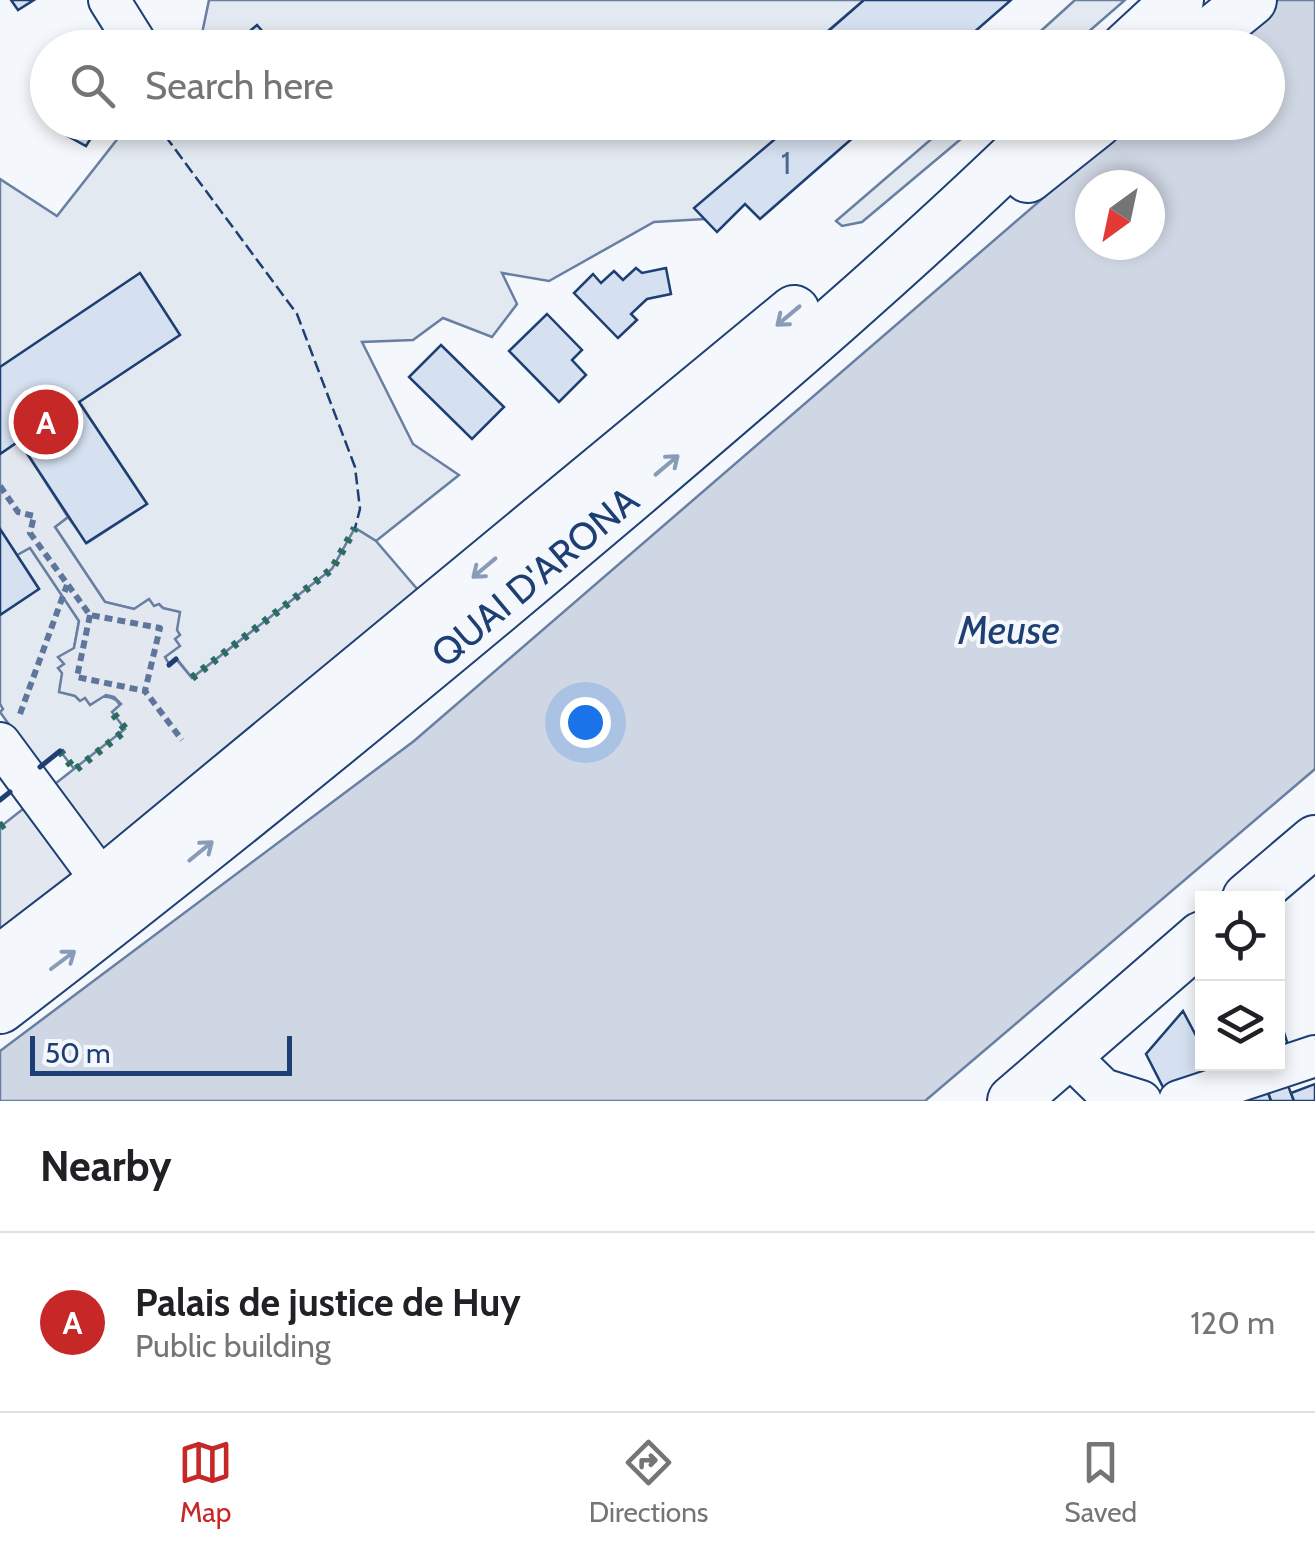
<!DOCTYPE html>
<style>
:root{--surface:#fff;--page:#f2f2f2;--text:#202124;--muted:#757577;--line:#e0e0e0;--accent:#c62828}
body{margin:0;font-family:Cabin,sans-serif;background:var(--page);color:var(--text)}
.controls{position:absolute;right:30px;bottom:30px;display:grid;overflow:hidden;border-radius:0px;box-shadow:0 5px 15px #0003}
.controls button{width:90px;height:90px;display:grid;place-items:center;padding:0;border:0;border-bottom:2px solid var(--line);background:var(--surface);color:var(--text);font:50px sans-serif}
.compass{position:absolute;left:1075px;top:170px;width:90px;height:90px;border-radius:50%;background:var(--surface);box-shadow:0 5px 15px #0003;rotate:213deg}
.scale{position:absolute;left:30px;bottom:25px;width:262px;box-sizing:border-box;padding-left:10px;border:5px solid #1d3f73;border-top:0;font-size:28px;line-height:35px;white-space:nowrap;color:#1d3f73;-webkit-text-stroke:8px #f4f7fb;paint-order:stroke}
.you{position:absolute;left:585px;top:722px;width:35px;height:35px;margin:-25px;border:8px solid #fff;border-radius:50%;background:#1a73e8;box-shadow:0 0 0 15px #1a73e833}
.badge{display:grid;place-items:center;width:65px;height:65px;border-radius:50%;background:var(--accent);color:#fff;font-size:32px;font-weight:700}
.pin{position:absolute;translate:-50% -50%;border:5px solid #fff;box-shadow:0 2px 10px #0006}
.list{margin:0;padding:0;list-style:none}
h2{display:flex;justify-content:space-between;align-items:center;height:130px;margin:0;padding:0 40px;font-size:42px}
h2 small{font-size:32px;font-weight:400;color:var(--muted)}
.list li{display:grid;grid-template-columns:65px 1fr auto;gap:30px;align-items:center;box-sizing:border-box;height:180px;padding:0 40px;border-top:2px solid var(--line)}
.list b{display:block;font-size:38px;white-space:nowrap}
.list p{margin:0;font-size:32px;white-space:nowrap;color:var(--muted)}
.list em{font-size:32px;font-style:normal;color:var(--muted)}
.icon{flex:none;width:55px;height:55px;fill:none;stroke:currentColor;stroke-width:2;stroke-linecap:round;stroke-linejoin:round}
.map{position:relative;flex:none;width:1315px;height:1101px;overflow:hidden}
.search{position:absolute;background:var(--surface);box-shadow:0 5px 15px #0003;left:30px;right:30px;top:30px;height:110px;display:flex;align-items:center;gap:25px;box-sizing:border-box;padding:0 35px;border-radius:55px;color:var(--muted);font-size:38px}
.sheet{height:310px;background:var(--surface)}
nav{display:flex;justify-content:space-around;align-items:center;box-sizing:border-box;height:140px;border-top:2px solid var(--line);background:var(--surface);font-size:28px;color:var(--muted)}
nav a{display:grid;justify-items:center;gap:5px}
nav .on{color:var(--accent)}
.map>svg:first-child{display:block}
</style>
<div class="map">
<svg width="1315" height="1101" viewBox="0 0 1315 1101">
<rect width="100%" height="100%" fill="#f4f7fb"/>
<!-- green -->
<g fill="#e3e9f0" stroke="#687fa3" stroke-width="2.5">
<path d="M209,0H864L809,47L199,48Z"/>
<path d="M1075,0H1125L1071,47H1034L1032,39Z"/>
<path d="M130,123H795L705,219L654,222L549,281L502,273L517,304L492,337L443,318L413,340L362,342L413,444L459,475L376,541L355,528L332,569L192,678L177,659L169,665L165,657L154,607L134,609L105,602L55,527L68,517L87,543L147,504L79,402L180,335L0,367V179L57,216Z"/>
<path d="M950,123H980L862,222L842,226L836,221Z"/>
<path d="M30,547L79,621L74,648L64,665L85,698C119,694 120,697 126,730L75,770L60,751L40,767L0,712L3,709L0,704V615L39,589L17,555Z"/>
</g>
<!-- parking -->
<path fill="#e3e8f0" stroke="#687fa3" stroke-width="2.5" d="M19,441L68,517L55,527L105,602L134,609L149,599L154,606L159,604L163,608L180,612L177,630L180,635L175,639L180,646L165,657L169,664L176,659L192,678L332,569L355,528L376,541L430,604L0,934V827L125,729L112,712L121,704L114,697L106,695L90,705L85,698L80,701L75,696L59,692L62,673L58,668L64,664L58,657L74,648L79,621L30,548L17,555L0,529V454Z"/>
<!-- water -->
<path fill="#cfd7e4" stroke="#687fa3" stroke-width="2.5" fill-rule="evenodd" d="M1272,0H1315V769L925,1101H0V1051L414,741L1130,123L1268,122V48L1217,47ZM1090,185H1150V245H1090Z"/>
<!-- building -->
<g fill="#d5e0f0" stroke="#1d3f73" stroke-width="2.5">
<path d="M11,0H34L18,10Z"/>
<path d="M864,0H1011L956,48H809Z"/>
<path d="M257,25L277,48H242L237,42Z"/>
<path d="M59,122H101L86,146L55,129Z"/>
<path d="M795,122H871L760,219L745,204L717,232L694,208Z"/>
<path d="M636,268L642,273L666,268L671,294L647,299L631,314L637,320L618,338L574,293L593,274L601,283L614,271L623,280Z"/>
<path d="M140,273L180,335L79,402L147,504L86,543L19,441L0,454V367Z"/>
<path d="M547,314L582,350L572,360L586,375L559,402L509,351Z"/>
<path d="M441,345L504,407L472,439L409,377Z"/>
<path d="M0,529L39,589L0,615Z"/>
<path d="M1183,1011L1202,1047V1064H1212L1216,1070L1166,1093L1146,1054Z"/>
<path d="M1278,1014L1290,1051H1278Z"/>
<path d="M1285,1078L1294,1101H1271L1265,1085Z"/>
<path d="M1315,1084V1101H1294L1291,1093Z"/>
<path d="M1265,1085L1271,1101H1251L1247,1092Z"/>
</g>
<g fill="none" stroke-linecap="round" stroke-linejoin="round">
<defs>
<g id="minor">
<path d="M109,0L139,48"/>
<path d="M0,743L120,905"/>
<path d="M1067,1054L1103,1089L1141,1101"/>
<path d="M1179,1101L1315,1056"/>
</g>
<g id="major">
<path d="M1126,48L1178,0"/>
<path d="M1192,48L1251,0"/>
<path d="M1028,177L1097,122"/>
<path d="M1248,898L1315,841"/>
<path d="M0,961L103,882L794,311"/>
<path d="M0,1008C210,847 414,680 616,509C763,384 911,258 1050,122"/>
<path d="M1013,1101L1202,937"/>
</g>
</defs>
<!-- minor casing -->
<use href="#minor" stroke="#1d3f73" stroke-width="44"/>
<!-- major casing -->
<use href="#major" stroke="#1d3f73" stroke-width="54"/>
<!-- path -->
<g stroke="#5e769c" stroke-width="6" stroke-dasharray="8 5" stroke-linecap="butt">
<path d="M0,486L18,512L34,516L30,533L90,615L160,628L145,691L182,740"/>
<path d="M90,615L77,677L145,691"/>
<path d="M20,714L67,585"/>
</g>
<!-- minor -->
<use href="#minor" stroke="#f4f7fb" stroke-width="40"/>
<!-- major -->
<use href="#major" stroke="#f4f7fb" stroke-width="50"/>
<!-- hedge -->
<g stroke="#2c6c60" stroke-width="8" stroke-dasharray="5 8" stroke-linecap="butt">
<path d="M192,678L332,569L355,528"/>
<path d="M60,751L75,770L126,730L112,712"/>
<path d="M0,827L7,822"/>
</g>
<!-- fence -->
<path stroke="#1d3f73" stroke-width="2.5" stroke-dasharray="12 5" stroke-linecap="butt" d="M155,122L297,314L355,467L360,509L355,528"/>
<!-- wall -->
<g stroke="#1d3f73" stroke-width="5">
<path d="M169,665L176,659"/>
<path d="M40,767L60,751"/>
<path d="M0,800L10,792"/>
</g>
</g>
<!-- one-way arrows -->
<defs><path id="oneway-shaft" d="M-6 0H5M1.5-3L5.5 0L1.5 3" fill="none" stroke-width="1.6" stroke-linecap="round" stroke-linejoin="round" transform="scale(2.5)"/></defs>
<g stroke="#889bb7">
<use href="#oneway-shaft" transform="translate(788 316) rotate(140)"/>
<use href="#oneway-shaft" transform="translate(667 465) rotate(-40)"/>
<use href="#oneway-shaft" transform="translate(484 568) rotate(140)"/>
<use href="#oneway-shaft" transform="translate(201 851) rotate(-39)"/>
<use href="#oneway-shaft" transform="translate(63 960) rotate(-37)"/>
</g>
<g text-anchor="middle" stroke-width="8" stroke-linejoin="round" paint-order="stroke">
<!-- number labels -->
<g font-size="32" fill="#4b6792">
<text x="786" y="174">1</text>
</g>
<!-- street labels -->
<g font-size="38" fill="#1d3f73" stroke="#f4f7fb">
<text transform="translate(535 577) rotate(-40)" y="13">QUAI D'ARONA</text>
</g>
<!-- water labels -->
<g font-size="40" font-style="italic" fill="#1d3f73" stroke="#f4f7fb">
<text x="1009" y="644">Meuse</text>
</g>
</g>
</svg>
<div class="controls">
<button><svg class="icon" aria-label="locate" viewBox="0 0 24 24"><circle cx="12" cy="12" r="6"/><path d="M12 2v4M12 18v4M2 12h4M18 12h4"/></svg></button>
<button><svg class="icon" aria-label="layers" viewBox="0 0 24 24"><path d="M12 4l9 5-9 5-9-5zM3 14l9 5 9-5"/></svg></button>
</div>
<svg class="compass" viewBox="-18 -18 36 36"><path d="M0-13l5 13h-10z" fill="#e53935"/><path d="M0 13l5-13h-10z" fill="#757577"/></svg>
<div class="scale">50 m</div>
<div class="you"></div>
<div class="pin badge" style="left:46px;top:422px">A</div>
<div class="search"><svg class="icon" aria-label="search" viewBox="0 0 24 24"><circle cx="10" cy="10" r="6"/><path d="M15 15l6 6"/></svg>Search here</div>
</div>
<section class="sheet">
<h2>Nearby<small></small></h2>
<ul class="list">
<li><span class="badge">A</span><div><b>Palais de justice de Huy</b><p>Public building</p></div><em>120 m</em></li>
</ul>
</section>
<nav>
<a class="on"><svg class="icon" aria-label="map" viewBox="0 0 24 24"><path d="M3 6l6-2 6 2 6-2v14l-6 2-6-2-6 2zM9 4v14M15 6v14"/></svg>Map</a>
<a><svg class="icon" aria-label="directions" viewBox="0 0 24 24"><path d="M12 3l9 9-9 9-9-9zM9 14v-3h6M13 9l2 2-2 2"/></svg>Directions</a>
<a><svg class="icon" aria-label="saved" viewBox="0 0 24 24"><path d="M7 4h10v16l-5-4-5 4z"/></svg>Saved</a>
</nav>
